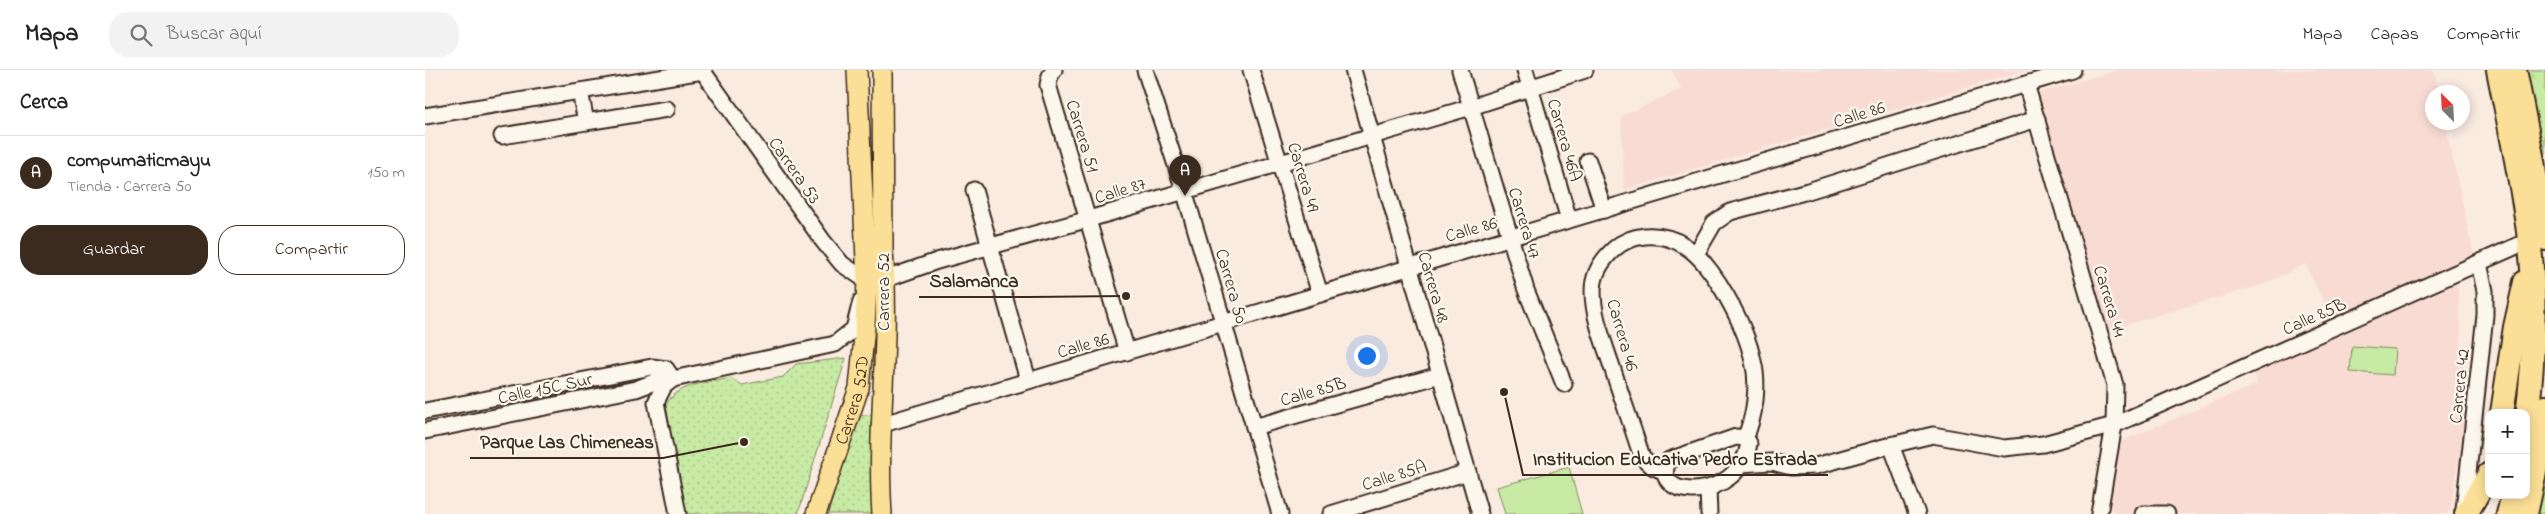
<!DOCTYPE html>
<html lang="es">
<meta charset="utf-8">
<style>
:root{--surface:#fff;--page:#f2f2f2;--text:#222;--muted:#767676;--line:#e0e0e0;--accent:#3b2a1e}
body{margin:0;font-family:"Indie Flower",sans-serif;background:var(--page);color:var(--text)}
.controls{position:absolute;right:15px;bottom:15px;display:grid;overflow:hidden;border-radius:10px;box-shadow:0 2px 12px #0003}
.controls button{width:45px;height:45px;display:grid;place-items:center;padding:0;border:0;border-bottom:1px solid var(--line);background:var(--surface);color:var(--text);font:25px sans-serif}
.compass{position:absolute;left:2000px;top:15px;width:45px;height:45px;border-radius:50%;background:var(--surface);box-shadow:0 2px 12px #0003;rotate:336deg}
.you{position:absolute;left:941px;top:285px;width:18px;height:18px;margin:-12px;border:4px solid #fff;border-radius:50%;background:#1a73e8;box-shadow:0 0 0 8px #1a73e833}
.badge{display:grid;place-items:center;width:32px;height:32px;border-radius:50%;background:var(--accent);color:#fff;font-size:16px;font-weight:700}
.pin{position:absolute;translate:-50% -41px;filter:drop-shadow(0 1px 2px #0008)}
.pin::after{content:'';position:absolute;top:26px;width:18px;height:15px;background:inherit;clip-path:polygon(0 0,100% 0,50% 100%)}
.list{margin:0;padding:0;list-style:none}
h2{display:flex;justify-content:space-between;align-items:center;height:65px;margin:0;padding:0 20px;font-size:21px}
h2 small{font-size:16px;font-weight:400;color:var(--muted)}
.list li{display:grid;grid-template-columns:32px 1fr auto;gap:15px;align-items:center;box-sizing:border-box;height:75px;padding:0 20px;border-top:1px solid var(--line)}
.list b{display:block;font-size:19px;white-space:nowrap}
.list p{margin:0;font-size:16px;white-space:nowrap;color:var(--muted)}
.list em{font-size:16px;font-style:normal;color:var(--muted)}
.actions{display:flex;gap:10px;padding:15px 20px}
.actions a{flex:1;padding:11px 0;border:1px solid var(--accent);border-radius:20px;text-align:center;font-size:18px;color:var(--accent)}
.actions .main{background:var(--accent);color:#fff}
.icon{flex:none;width:28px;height:28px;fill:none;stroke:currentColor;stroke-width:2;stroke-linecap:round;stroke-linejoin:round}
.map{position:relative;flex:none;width:2120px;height:444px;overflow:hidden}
header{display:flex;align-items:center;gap:30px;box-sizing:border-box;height:70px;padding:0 25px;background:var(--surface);border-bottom:1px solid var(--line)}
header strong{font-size:24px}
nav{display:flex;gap:28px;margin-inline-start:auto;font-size:18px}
.search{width:350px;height:45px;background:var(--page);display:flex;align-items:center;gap:12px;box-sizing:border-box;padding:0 18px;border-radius:20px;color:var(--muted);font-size:19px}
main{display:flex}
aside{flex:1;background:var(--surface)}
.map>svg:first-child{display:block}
</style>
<header>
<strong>Mapa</strong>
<div class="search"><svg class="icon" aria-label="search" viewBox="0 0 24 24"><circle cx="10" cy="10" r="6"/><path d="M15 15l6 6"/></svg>Buscar aquí</div>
<nav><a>Mapa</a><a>Capas</a><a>Compartir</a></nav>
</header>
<main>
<aside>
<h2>Cerca<small></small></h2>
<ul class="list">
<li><span class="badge">A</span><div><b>compumaticmayu</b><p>Tienda · Carrera 50</p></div><em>150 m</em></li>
</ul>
<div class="actions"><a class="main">Guardar</a><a>Compartir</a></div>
</aside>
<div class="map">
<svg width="2120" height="444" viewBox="0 0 2120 444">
<defs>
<pattern id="grass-tufts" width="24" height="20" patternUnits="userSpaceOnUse" patternTransform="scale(1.25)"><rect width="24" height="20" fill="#c7eaa4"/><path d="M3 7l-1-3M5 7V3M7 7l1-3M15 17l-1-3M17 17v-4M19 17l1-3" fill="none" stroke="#acc98d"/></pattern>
<pattern id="park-dots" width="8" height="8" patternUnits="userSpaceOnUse" patternTransform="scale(1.25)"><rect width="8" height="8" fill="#c7eaa4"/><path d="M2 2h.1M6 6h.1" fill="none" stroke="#acc98d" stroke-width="1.8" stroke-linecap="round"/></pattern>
</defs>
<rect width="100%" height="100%" fill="#faebe1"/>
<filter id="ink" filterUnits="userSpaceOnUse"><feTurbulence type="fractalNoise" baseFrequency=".02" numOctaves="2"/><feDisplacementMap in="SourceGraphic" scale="10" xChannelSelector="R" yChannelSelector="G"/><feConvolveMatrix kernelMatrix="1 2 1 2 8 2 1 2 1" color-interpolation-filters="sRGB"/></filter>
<g filter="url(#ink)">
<!-- built -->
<g fill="#f8dcd4">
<path d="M1247,0H1602L1199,120L1196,46L1256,19Z"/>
<path d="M1693,0H2009L2014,22H2008V52L2020,53L2050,190L2026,200L2033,218L2041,339L2027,434L2023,444H1694L1685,438L1694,372L1832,314L1822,285L1906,247L1880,194L1840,214L1683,260L1613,23Z"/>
</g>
<!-- grass -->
<g fill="url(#grass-tufts)" stroke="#818a61">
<path d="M2096,0H2120V126Z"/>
<path d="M2120,392V444H2107Z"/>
</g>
<!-- park -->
<g fill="url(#park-dots)" stroke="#818a61">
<path d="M421,288L373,444H259L236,344C249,312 275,315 306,308L317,315L358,307L371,294Z"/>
<path d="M447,344L449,444H403L433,346Z"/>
</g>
<!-- pitch -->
<g fill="#c7eaa4" stroke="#818a61">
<path d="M1927,276L1970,279L1968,305L1925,302Z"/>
<path d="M1144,397L1157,444H1080L1072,417Z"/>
</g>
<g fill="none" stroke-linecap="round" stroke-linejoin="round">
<defs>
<g id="minor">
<path d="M277,0L398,171L417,194L442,211"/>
<path d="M629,0L625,6L623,15L702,282"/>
<path d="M720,0L759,120L855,444"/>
<path d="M826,0L895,224"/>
<path d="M928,0L1055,444"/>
<path d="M1035,0L1101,220L1139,314"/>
<path d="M1100,0L1144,150"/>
<path d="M1601,14L1690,315L1689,355L1674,444"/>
<path d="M0,46L278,1"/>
<path d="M161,52L242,39"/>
<path d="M77,66L161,52L155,21"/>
<path d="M1163,91L1179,140"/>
<path d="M549,120L603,310"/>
<path d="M1271,184L1289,153L1305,142L1383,121L1612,49"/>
<path d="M450,210L461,209L512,191L664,149L1046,37L1160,0"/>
<path d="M0,341L227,297L241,299L248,309"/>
<path d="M455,355L1648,0"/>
<path d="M829,357L1015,305"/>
<path d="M0,361L211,319L232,311L241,299"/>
<path d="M1311,367L1320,368L1324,373C1315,434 1221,431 1244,390Z"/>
<path d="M1466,375L1508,365L1579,378L1618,374L1689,355L2105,170"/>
<path d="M1315,394L1347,392L1366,397L1391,396L1466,375L1492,444"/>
<path d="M1240,402L1227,396L1217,387C1207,356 1196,325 1186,294C1178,270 1168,246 1168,221C1168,204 1177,190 1189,179C1198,171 1209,167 1220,166C1234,165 1248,168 1260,176C1289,194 1321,257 1328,291C1334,315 1330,346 1320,368"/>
<path d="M1283,419L1284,444"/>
<path d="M2039,440L2060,245V221L2054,193"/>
<path d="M253,444L231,332L239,316L248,309L410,274L429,259L436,231"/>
<path d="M906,444L1043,402"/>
<path d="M1718,444H1742"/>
</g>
<g id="major">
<path id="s1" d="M391,444L434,318L440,256L442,211L432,0"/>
<path d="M457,444C451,356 466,268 458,181L457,0"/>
</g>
<g id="highway">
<path d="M2073,0C2084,56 2097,112 2104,169C2112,231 2109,294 2101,355"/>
<path d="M2090,0L2108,91L2120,169"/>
<path d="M2077,343L2090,257L2100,212"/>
<path d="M2041,444L2064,404"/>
<path d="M2083,444L2088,425"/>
<path d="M2101,444L2113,388L2120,337"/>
</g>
</defs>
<!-- minor casing -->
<use href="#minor" stroke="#3b2a1e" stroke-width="19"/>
<!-- major casing -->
<use href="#major" stroke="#3b2a1e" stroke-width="22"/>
<!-- highway casing -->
<use href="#highway" stroke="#3b2a1e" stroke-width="26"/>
<!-- minor -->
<use href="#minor" stroke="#fbf7ec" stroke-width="15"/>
<!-- major -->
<use href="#major" stroke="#fbdf96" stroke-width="19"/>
<!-- highway -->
<use href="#highway" stroke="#fbdf96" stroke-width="22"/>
</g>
</g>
<g text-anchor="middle" stroke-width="4.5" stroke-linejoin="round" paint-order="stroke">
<!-- street labels -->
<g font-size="18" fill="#3b2a1e" stroke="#fbf7ec">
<text transform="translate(1434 44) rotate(-17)" y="6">Calle 86</text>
<text transform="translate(658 66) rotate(73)" y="6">Carrera 51</text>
<text transform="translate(1140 70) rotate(74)" y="6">Carrera 46A</text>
<text transform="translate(370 100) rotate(55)" y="6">Carrera 53</text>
<text transform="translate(879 107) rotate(73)" y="6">Carrera 49</text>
<text transform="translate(695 120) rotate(-17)" y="6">Calle 87</text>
<text transform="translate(1100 153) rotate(73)" y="6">Carrera 47</text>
<text transform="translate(1046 159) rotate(-16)" y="6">Calle 86</text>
<text transform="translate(807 216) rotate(74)" y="6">Carrera 50</text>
<text transform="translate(1009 217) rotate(74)" y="6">Carrera 48</text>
<text transform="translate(458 222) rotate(-90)" y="6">Carrera 52</text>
<text transform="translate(1685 231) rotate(73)" y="6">Carrera 44</text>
<text transform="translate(1889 246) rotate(-24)" y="6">Calle 85B</text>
<text transform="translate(1198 265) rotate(74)" y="6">Carrera 46</text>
<text transform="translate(658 275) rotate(-16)" y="6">Calle 86</text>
<text transform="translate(2034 316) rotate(-84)" y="6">Carrera 42</text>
<text transform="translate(120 318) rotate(-12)" y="6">Calle 15C Sur</text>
<text transform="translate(888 321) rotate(-16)" y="6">Calle 85B</text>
<text dy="6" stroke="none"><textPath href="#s1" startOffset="120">Carrera 52D</textPath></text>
<text transform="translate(969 405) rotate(-17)" y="6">Calle 85A</text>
</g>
</g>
<!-- callouts -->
<path fill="none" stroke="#3b2a1e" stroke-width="2" d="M701 226L603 227H494M319 372L238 388H45M1079 322L1098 405H1403"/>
<g fill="#3b2a1e" stroke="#fbf7ec" stroke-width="2">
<circle cx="701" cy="226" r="5"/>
<circle cx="319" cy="372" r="5"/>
<circle cx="1079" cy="322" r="5"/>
</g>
<g font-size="19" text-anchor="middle" font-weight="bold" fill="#3b2a1e" stroke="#fbf7ec" stroke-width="4.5" stroke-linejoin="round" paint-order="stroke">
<text x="549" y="217">Salamanca</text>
<text x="142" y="378">Parque Las Chimeneas</text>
<text x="1250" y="395">Institucion Educativa Pedro Estrada</text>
</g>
</svg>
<div class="controls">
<button>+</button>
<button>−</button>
</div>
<svg class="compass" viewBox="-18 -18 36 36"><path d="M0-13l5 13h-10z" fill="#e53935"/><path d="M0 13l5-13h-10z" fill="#767676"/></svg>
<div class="you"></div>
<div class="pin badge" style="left:760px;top:126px">A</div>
</div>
</main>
